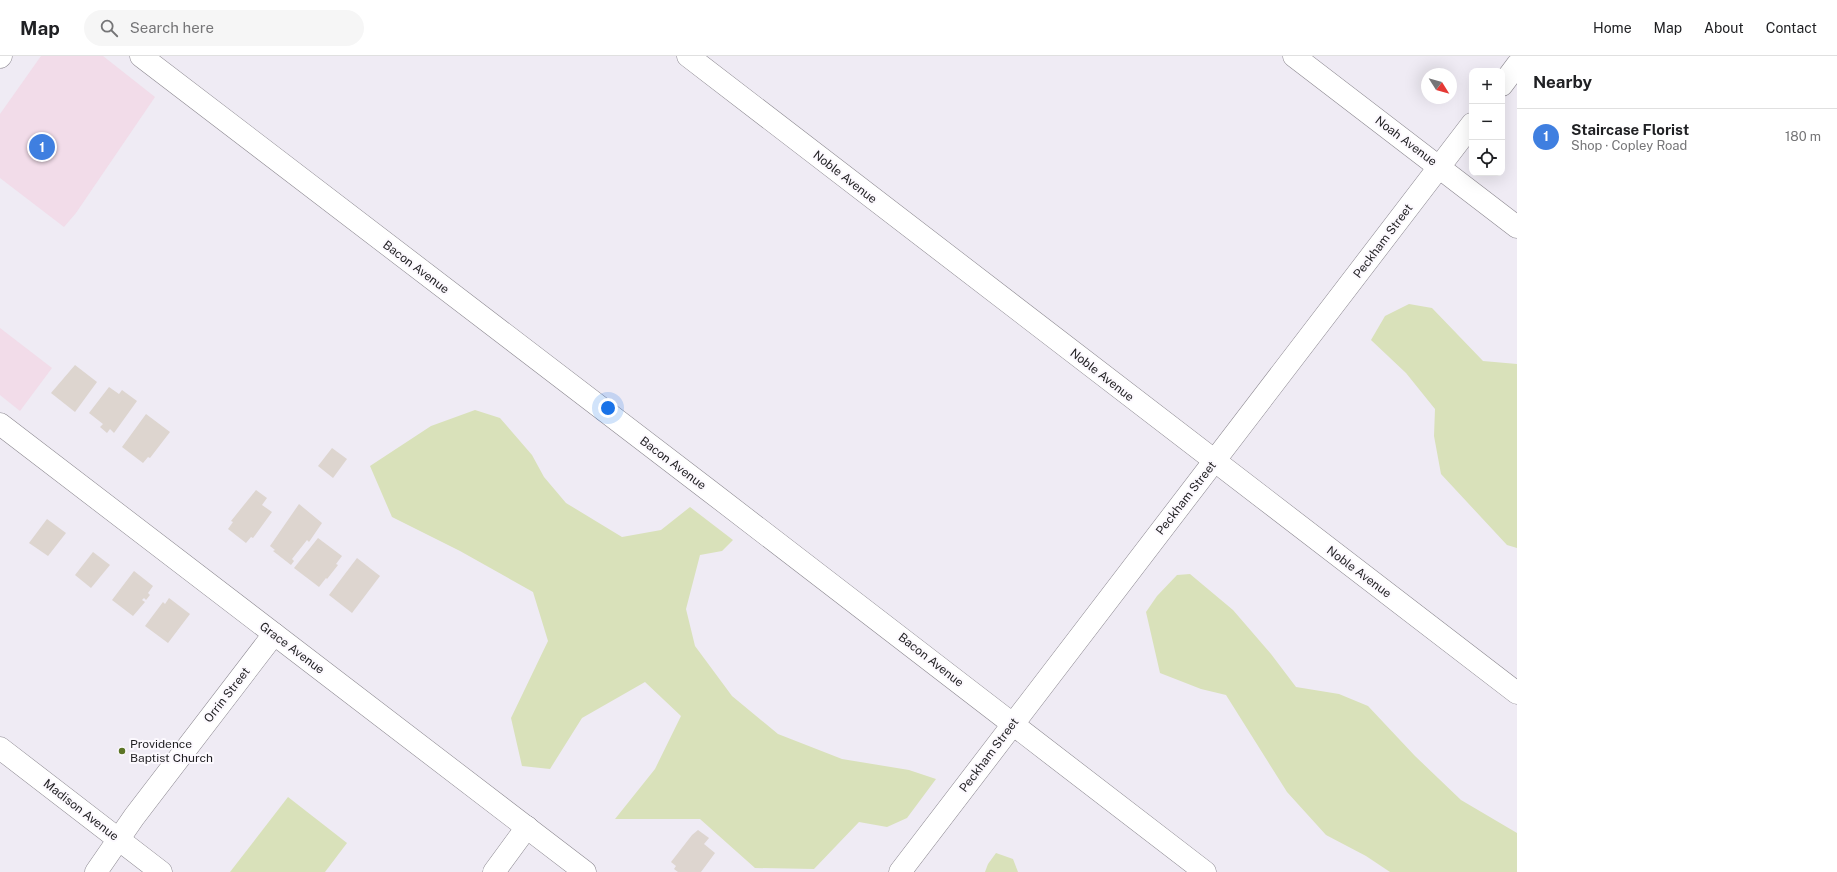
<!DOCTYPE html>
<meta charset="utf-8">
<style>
:root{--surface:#fff;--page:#f6f6f6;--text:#202124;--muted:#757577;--line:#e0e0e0;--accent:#5c7426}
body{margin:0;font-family:"Public Sans",sans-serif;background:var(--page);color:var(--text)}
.controls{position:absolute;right:12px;top:12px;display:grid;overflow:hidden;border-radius:8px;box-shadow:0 4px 16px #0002}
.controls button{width:36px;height:36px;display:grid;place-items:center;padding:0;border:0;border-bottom:1px solid var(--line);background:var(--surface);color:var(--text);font:20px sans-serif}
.compass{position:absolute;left:1421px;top:12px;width:36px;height:36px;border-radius:50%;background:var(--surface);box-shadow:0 4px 16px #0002;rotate:127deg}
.you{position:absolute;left:608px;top:352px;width:14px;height:14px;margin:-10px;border:3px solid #fff;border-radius:50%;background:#1a73e8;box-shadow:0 0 0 6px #1a73e833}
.badge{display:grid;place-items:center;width:26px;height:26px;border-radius:50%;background:var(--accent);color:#fff;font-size:13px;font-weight:700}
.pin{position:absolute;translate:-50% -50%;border:2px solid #fff;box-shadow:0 1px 4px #0006}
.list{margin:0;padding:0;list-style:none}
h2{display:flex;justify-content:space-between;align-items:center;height:52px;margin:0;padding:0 16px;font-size:17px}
h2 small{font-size:13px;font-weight:400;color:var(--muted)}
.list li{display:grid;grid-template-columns:26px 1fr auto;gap:12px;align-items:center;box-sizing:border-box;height:56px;padding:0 16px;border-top:1px solid var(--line)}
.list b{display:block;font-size:15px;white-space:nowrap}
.list p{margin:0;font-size:13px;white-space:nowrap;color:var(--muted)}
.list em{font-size:13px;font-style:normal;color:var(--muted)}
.icon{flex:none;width:22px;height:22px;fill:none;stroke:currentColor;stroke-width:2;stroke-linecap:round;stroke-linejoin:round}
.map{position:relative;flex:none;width:1517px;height:816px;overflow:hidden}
header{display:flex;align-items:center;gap:24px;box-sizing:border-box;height:56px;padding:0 20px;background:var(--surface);border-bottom:1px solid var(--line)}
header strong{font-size:19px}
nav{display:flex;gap:22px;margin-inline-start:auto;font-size:14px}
.search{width:280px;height:36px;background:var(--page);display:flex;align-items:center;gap:10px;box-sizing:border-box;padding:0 14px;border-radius:22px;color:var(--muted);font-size:15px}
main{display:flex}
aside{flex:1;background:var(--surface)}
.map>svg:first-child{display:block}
</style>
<header>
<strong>Map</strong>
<div class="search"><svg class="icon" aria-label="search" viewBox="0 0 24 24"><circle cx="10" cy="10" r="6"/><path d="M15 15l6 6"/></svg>Search here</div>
<nav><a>Home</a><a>Map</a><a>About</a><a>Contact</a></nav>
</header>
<main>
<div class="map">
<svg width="1517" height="816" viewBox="0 0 1517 816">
<rect width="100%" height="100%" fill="#efebf4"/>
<!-- commercial -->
<g fill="#f2dce9">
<path d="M41,0H103L155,41L76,157L64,171L0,122V58Z"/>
<path d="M0,272L52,312L20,355L0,339Z"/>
</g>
<!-- green -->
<g fill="#d9e1ba">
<path d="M1409,248L1432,252L1483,305L1517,308V492L1507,489L1441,418L1434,380L1435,353L1406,317L1371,284L1385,260Z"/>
<path d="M475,354L500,362L532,399L544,421L566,447L622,481L661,474L690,451L733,484L722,495L700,499L686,553L695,590L732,640L778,678L842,703L909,714L936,723L907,762L887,771L859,766L814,813L755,812L700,763H615L655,713L681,660L645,626L582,662L550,713L522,710L511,662L548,585L533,536L460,495L392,461L370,410L431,370Z"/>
<path d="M1190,518L1233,554L1271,598L1296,631L1339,638L1368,650L1415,700L1461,744L1517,777V816H1390L1366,800L1326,779L1287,736L1226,639L1201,633L1160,617L1146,556L1157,540L1177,519Z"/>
<path d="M288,741L347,787L325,816H230Z"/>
<path d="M996,797L1013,803L1018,816H985L988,808Z"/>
</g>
<!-- building -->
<g fill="#ddd5cf">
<path d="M75,309L97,326L75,356L51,337Z"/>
<path d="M109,331L119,338L122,334L137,345L114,377L110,373L107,377L100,371L103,368L89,357Z"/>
<path d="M146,358L170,376L150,402L148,401L143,407L122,391Z"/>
<path d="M332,392L347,403L333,422L318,410Z"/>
<path d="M256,434L267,442L262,449L272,456L253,482L251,481L246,487L228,473L233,466L231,465Z"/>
<path d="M299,448L322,467L309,486L307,484L292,503L294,505L291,509L273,495L275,494L270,490Z"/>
<path d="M47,463L66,477L48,500L29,487Z"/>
<path d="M318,482L342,500L336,508L338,509L327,523L326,522L319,531L294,512Z"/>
<path d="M93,496L110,509L91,532L75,519Z"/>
<path d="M357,502L380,520L352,557L329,539Z"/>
<path d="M134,515L153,530L148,537L150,539L146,544L144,542L142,544L145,546L133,560L112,544Z"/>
<path d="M169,542L190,558L168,587L145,570L163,546L165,548Z"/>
<path d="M698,774L709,782L704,788L715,797L701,816H678L674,813L676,810L671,806L692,779Z"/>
</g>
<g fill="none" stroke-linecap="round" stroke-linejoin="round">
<defs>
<g id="minor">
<path d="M141,0L711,436L1205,816"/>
<path d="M688,0L1517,637"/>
<path d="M1294,0L1517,171"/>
<path d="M1502,29L1517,9"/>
<path d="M0,368L585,816"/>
<path d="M0,692L161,816"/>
<path d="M96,816L134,761L274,578"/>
<path d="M494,816L527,771"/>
<path d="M900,816L1472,68"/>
</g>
<path id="secondary" d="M0,1L1,0"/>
</defs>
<!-- minor casing -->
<use href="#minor" stroke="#8b878f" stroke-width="23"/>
<!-- secondary casing -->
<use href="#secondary" stroke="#8b878f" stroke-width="23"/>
<!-- minor -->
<use href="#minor" stroke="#fff" stroke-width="22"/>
<!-- secondary -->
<use href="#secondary" stroke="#fff" stroke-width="22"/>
</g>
<!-- markers -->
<circle fill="#5c7426" stroke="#fcf9fe" stroke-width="1.5" cx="122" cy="695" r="4"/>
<g text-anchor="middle" stroke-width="4" stroke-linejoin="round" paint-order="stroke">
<!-- street labels -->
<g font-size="12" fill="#1f1e21" stroke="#fcf9fe">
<text transform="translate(1406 85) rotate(37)" y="4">Noah Avenue</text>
<text transform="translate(845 121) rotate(38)" y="4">Noble Avenue</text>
<text transform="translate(1383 185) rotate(-53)" y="4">Peckham Street</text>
<text transform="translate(416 211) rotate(37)" y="4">Bacon Avenue</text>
<text transform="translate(1102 319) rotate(38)" y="4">Noble Avenue</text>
<text transform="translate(673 407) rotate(37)" y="4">Bacon Avenue</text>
<text transform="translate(1186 442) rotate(-52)" y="4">Peckham Street</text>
<text transform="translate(1359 516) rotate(37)" y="4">Noble Avenue</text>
<text transform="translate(292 592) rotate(37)" y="4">Grace Avenue</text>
<text transform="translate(931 604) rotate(38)" y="4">Bacon Avenue</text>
<text transform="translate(227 639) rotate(-52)" y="4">Orrin Street</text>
<text transform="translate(989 699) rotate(-53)" y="4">Peckham Street</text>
<text transform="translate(81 754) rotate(38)" y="4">Madison Avenue</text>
</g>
<!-- poi labels -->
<g font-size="12" fill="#1f1e21" stroke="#fcf9fe" text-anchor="start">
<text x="130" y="692">Providence<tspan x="130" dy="14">Baptist Church</tspan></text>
</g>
</g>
</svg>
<div class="controls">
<button>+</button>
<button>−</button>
<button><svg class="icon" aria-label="locate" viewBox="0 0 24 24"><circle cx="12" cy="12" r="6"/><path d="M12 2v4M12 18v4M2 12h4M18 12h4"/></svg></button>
</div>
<svg class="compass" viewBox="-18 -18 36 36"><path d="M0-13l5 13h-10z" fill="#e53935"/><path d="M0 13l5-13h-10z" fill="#757577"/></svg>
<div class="you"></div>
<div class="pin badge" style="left:42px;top:91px;background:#3f7fe0">1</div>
</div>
<aside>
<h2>Nearby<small></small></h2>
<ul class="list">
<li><span class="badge" style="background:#3f7fe0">1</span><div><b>Staircase Florist</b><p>Shop · Copley Road</p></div><em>180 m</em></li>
</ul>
</aside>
</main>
